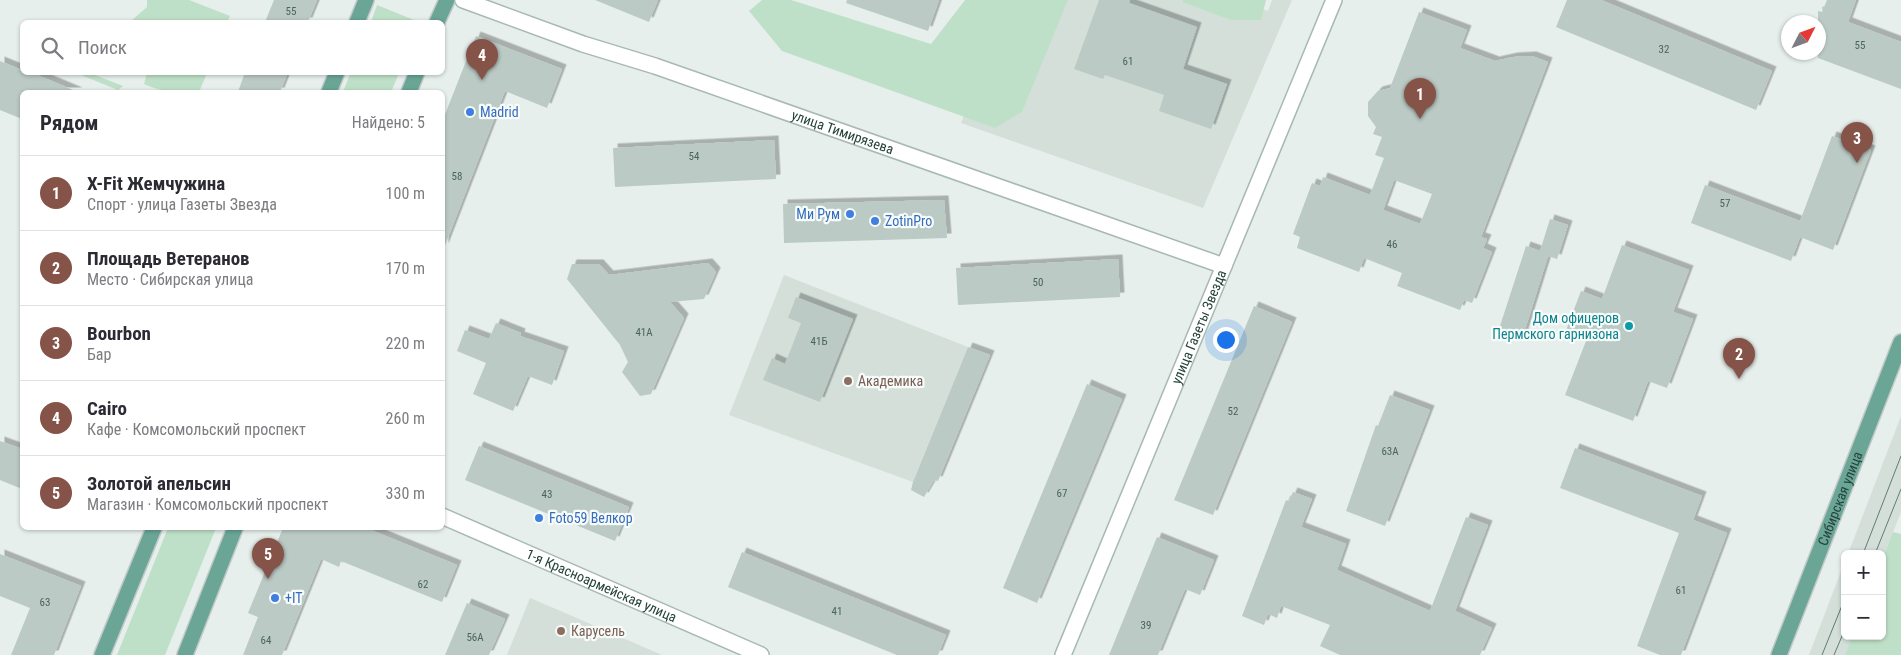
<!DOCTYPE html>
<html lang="ru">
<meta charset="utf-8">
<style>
:root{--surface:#fff;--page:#f2f2f3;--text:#2b2b33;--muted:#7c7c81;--line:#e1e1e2;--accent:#855347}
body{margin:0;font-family:"Roboto Condensed",sans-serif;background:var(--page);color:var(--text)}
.controls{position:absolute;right:15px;bottom:15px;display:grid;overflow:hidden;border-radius:8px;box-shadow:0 1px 4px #0004}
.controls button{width:45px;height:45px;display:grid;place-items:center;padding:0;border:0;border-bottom:1px solid var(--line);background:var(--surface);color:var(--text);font:25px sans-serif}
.compass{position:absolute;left:1781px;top:15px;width:45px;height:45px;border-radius:50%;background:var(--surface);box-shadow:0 1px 4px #0004;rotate:48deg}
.you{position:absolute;left:1225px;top:339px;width:18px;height:18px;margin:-12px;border:4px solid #fff;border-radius:50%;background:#1a73e8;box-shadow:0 0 0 8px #1a73e833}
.badge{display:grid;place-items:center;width:32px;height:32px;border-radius:50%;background:var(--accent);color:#fff;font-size:16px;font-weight:700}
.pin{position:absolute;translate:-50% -41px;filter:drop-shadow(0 1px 2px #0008)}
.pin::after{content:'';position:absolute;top:26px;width:18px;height:15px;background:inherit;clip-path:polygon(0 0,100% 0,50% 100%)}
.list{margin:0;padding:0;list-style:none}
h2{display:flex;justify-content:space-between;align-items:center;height:65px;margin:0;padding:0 20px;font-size:21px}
h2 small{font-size:16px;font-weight:400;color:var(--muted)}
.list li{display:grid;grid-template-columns:32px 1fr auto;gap:15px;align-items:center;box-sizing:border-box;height:75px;padding:0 20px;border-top:1px solid var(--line)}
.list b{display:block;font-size:19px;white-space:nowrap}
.list p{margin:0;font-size:16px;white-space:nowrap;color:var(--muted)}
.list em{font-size:16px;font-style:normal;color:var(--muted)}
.icon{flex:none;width:28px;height:28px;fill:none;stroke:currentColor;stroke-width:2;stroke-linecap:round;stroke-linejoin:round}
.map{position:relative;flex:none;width:1901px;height:655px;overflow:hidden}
.search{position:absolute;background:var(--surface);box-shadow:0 1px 4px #0004;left:20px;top:20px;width:425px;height:55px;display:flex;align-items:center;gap:12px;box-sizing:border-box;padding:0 18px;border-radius:8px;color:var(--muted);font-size:19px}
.panel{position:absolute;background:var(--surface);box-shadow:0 1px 4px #0004;left:20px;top:90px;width:425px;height:440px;border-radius:8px}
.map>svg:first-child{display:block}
</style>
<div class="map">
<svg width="1901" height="655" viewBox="0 0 1901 655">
<defs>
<filter id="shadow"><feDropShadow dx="4.5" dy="-4.5" stdDeviation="0" flood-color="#0004"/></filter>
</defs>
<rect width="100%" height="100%" fill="#e6efeb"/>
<!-- built -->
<g fill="#d4dfda">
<path d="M1008,0H1239L1268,11L1272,0H1292L1203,208L961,123Z"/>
<path d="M784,275L968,347L913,482L729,415Z"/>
<path d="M1901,416V512L1882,560V554H1848Z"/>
<path d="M1845,561V636H1852L1845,655H1809Z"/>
<path d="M530,598L549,606L662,655H507Z"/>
</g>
<!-- green -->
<g fill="#bfe0c8">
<path d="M147,0H189L230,16L227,22H130L147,7Z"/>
<path d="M762,0H791L931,44L965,0H1068L1022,112L995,128L782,51L749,11Z"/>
<path d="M1183,0H1266L1261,20H1231L1182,2Z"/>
<path d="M377,5L419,22H371Z"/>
<path d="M351,72H399V73L391,92H343Z"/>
<path d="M76,73H90L123,86L118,90Z"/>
<path d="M147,73V72L207,73L199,92C179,92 163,93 144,84Z"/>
<path d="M168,528H216L165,655H117Z"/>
<path d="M1893,532L1901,534V655H1845L1852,636H1882V560Z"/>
</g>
<!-- building -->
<g fill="#bbcac4" fill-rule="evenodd" filter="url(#shadow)">
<path d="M274,0H317L308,22H265Z"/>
<path d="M595,0H658L649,22Z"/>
<path d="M847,0H939L928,31L846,3Z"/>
<path d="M1099,0H1130L1129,3L1197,27L1183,69L1227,84L1211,129L1159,111L1164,95L1105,75L1103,79L1074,69Z"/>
<path d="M1567,0H1601L1772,71L1756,110L1556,27Z"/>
<path d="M1827,0H1856L1848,22L1901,42V89L1818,58V11L1822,12Z"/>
<path d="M1419,12L1467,30L1460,48L1495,61L1513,57L1532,56L1548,62L1481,237L1487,239L1483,248L1492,252L1472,303L1464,300L1460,310L1397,286L1402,273L1364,258L1359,272L1297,248L1300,237L1293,234L1312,183L1320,186L1323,177L1370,195L1384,158L1375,155L1382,137L1373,134L1376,127L1368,116V102L1378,91L1390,88ZM1394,180L1432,194L1420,224L1383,210Z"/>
<path d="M476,36L562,69L547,108L505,91L444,248L442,122Z"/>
<path d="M0,61L22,70V72H30L78,92H22V119L0,110Z"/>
<path d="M245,72H288L280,92H238Z"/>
<path d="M1832,136L1871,150L1833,250L1800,237L1791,261L1691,223L1705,185L1800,221Z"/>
<path d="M774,140L776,179L615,187L613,148Z"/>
<path d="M944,200L947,238L784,243L783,204Z"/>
<path d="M1550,219L1568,225L1557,259L1548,256L1523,336L1499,329L1526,246L1540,251Z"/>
<path d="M1622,245L1689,270L1673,312L1693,319L1667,388L1648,381L1633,421L1565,395L1586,341L1565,333L1581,291L1602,299Z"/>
<path d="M1118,259L1120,297L958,305L956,268Z"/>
<path d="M708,263L716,272L704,299L670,302L684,318L651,394L640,396L622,372L628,362L620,345L567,279L572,264H599L609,275Z"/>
<path d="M796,297L853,319L820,402L763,380L772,358L785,364L801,323L788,318Z"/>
<path d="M1254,306L1292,322L1213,515L1174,500Z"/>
<path d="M496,323L521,333L520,336L564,351L552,385L528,376L513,411L473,394L486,363L457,351L465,330L489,339Z"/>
<path d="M968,347L990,355L938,481L934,480L924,497L911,490L913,482Z"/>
<path d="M1087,384L1122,399L1037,603L1003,588Z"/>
<path d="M1390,395L1430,410L1385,526L1346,511L1376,425L1378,426Z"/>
<path d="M0,441L22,449V489L0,480Z"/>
<path d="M479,446L629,507L615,541L465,480Z"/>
<path d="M1575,448L1702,496L1693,520L1727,533L1681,655H1660L1637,646L1679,533L1560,488Z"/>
<path d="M1293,492L1312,499L1301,527L1346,544L1337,570L1430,611L1466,517L1488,525L1455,611L1492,628L1480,655H1340L1320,646L1330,625L1281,606L1277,618L1268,614L1264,625L1242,616L1286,500L1289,501Z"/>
<path d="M283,528H366L457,565L442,602L341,561L339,567L321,559L282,655H243L258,617L248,613Z"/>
<path d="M1157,537L1214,560L1200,595L1185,589L1158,655H1109Z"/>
<path d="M742,552L946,635L938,655H897L728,587Z"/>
<path d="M0,554L81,586L54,655H11L30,608L0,596Z"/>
<path d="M467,603L505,619L489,655H445Z"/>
</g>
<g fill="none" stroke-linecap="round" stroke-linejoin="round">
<defs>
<g id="minor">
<path id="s1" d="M463,0L583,44L655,66L1224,266"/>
<path id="s2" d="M442,516L761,655"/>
<path id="s3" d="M1063,655L1334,0"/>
</g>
<g id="major">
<path d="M357,22L366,0"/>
<path d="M437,22L447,0"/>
<path d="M329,92L337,72"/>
<path d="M409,92L417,72"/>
<path d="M102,655L154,528"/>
<path d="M185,655L235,528"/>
<path id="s4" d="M1779,655L1901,342"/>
</g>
</defs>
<!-- minor casing -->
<use href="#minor" stroke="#a8b8b2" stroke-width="18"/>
<!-- major casing -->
<use href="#major" stroke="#c2cac8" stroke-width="18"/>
<!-- minor -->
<use href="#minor" stroke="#fff" stroke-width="15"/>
<!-- major -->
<use href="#major" stroke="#6aa596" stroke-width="15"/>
<!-- tram -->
<g stroke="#5f7d75" stroke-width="1">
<path d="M1863,554L1901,456"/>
<path d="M1875,554L1901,489"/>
<path d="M1822,655L1845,598"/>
<path d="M1834,655L1845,629"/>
</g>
</g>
<!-- markers -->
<g fill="#3f7fe0" stroke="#f7fbf9" stroke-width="2">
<circle cx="470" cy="112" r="5"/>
<circle cx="850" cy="214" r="5"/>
<circle cx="875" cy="221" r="5"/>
<circle cx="539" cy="518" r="5"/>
<circle cx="275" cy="598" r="5"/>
</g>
<circle fill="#0f9aa8" stroke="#f7fbf9" stroke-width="2" cx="1629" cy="326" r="5"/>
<g fill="#8d6e63" stroke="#f7fbf9" stroke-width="2">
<circle cx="848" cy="381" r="5"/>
<circle cx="561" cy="631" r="5"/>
</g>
<g text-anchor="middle" stroke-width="4.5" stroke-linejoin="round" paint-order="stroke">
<!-- number labels -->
<g font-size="11" fill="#4a645c">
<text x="291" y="15">55</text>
<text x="1860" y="49">55</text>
<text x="1664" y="53">32</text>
<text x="1128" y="65">61</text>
<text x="694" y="160">54</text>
<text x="457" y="180">58</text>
<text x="1725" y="207">57</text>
<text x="1392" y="248">46</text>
<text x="1038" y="286">50</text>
<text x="644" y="336">41А</text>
<text x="819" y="345">41Б</text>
<text x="1233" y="415">52</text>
<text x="1390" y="455">63А</text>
<text x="1062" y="497">67</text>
<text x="547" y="498">43</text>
<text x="423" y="588">62</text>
<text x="1681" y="594">61</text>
<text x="45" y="606">63</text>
<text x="837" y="615">41</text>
<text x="1146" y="629">39</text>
<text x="475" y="641">56А</text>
<text x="266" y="644">64</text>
</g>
<!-- shop labels -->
<g font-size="14" fill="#366cbe" stroke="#f7fbf9" text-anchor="start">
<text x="480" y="117">Madrid</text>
<text x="840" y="219" text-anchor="end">Ми Рум</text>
<text x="885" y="226">ZotinPro</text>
<text x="549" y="523">Foto59 Велкор</text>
<text x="285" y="603">+IT</text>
</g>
<!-- street labels -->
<g font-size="14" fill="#24423a" stroke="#f7fbf9">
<text dy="5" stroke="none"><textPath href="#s1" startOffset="402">улица Тимирязева</textPath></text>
<text dy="5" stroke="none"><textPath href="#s3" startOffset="355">улица Газеты Звезда</textPath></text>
<text dy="5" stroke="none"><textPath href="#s4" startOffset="168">Сибирская улица</textPath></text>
<text dy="5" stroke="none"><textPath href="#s2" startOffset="174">1-я Красноармейская улица</textPath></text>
</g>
<!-- culture labels -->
<g font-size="14" fill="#0d838f" stroke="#f7fbf9" text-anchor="end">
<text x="1619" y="323">Дом офицеров<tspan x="1619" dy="16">Пермского гарнизона</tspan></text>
</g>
<!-- education labels -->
<g font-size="14" fill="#785e54" stroke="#f7fbf9" text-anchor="start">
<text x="858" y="386">Академика</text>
<text x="571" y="636">Карусель</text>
</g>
</g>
</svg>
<div class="controls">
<button>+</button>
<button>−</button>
</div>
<svg class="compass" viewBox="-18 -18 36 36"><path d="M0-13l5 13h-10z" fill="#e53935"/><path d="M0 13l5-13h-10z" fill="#7c7c81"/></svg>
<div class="you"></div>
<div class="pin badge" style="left:1420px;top:119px">1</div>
<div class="pin badge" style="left:1739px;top:379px">2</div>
<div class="pin badge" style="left:1857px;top:163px">3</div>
<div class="pin badge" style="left:482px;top:80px">4</div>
<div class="pin badge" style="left:268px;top:579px">5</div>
<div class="search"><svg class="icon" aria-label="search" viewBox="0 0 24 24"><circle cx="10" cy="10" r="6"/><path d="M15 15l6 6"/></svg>Поиск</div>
<section class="panel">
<h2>Рядом<small>Найдено: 5</small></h2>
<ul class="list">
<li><span class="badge">1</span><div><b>X-Fit Жемчужина</b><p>Спорт · улица Газеты Звезда</p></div><em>100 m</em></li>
<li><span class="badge">2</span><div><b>Площадь Ветеранов</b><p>Место · Сибирская улица</p></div><em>170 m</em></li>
<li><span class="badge">3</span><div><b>Bourbon</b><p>Бар</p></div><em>220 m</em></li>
<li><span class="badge">4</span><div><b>Cairo</b><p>Кафе · Комсомольский проспект</p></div><em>260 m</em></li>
<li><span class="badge">5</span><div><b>Золотой апельсин</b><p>Магазин · Комсомольский проспект</p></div><em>330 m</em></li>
</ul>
</section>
</div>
